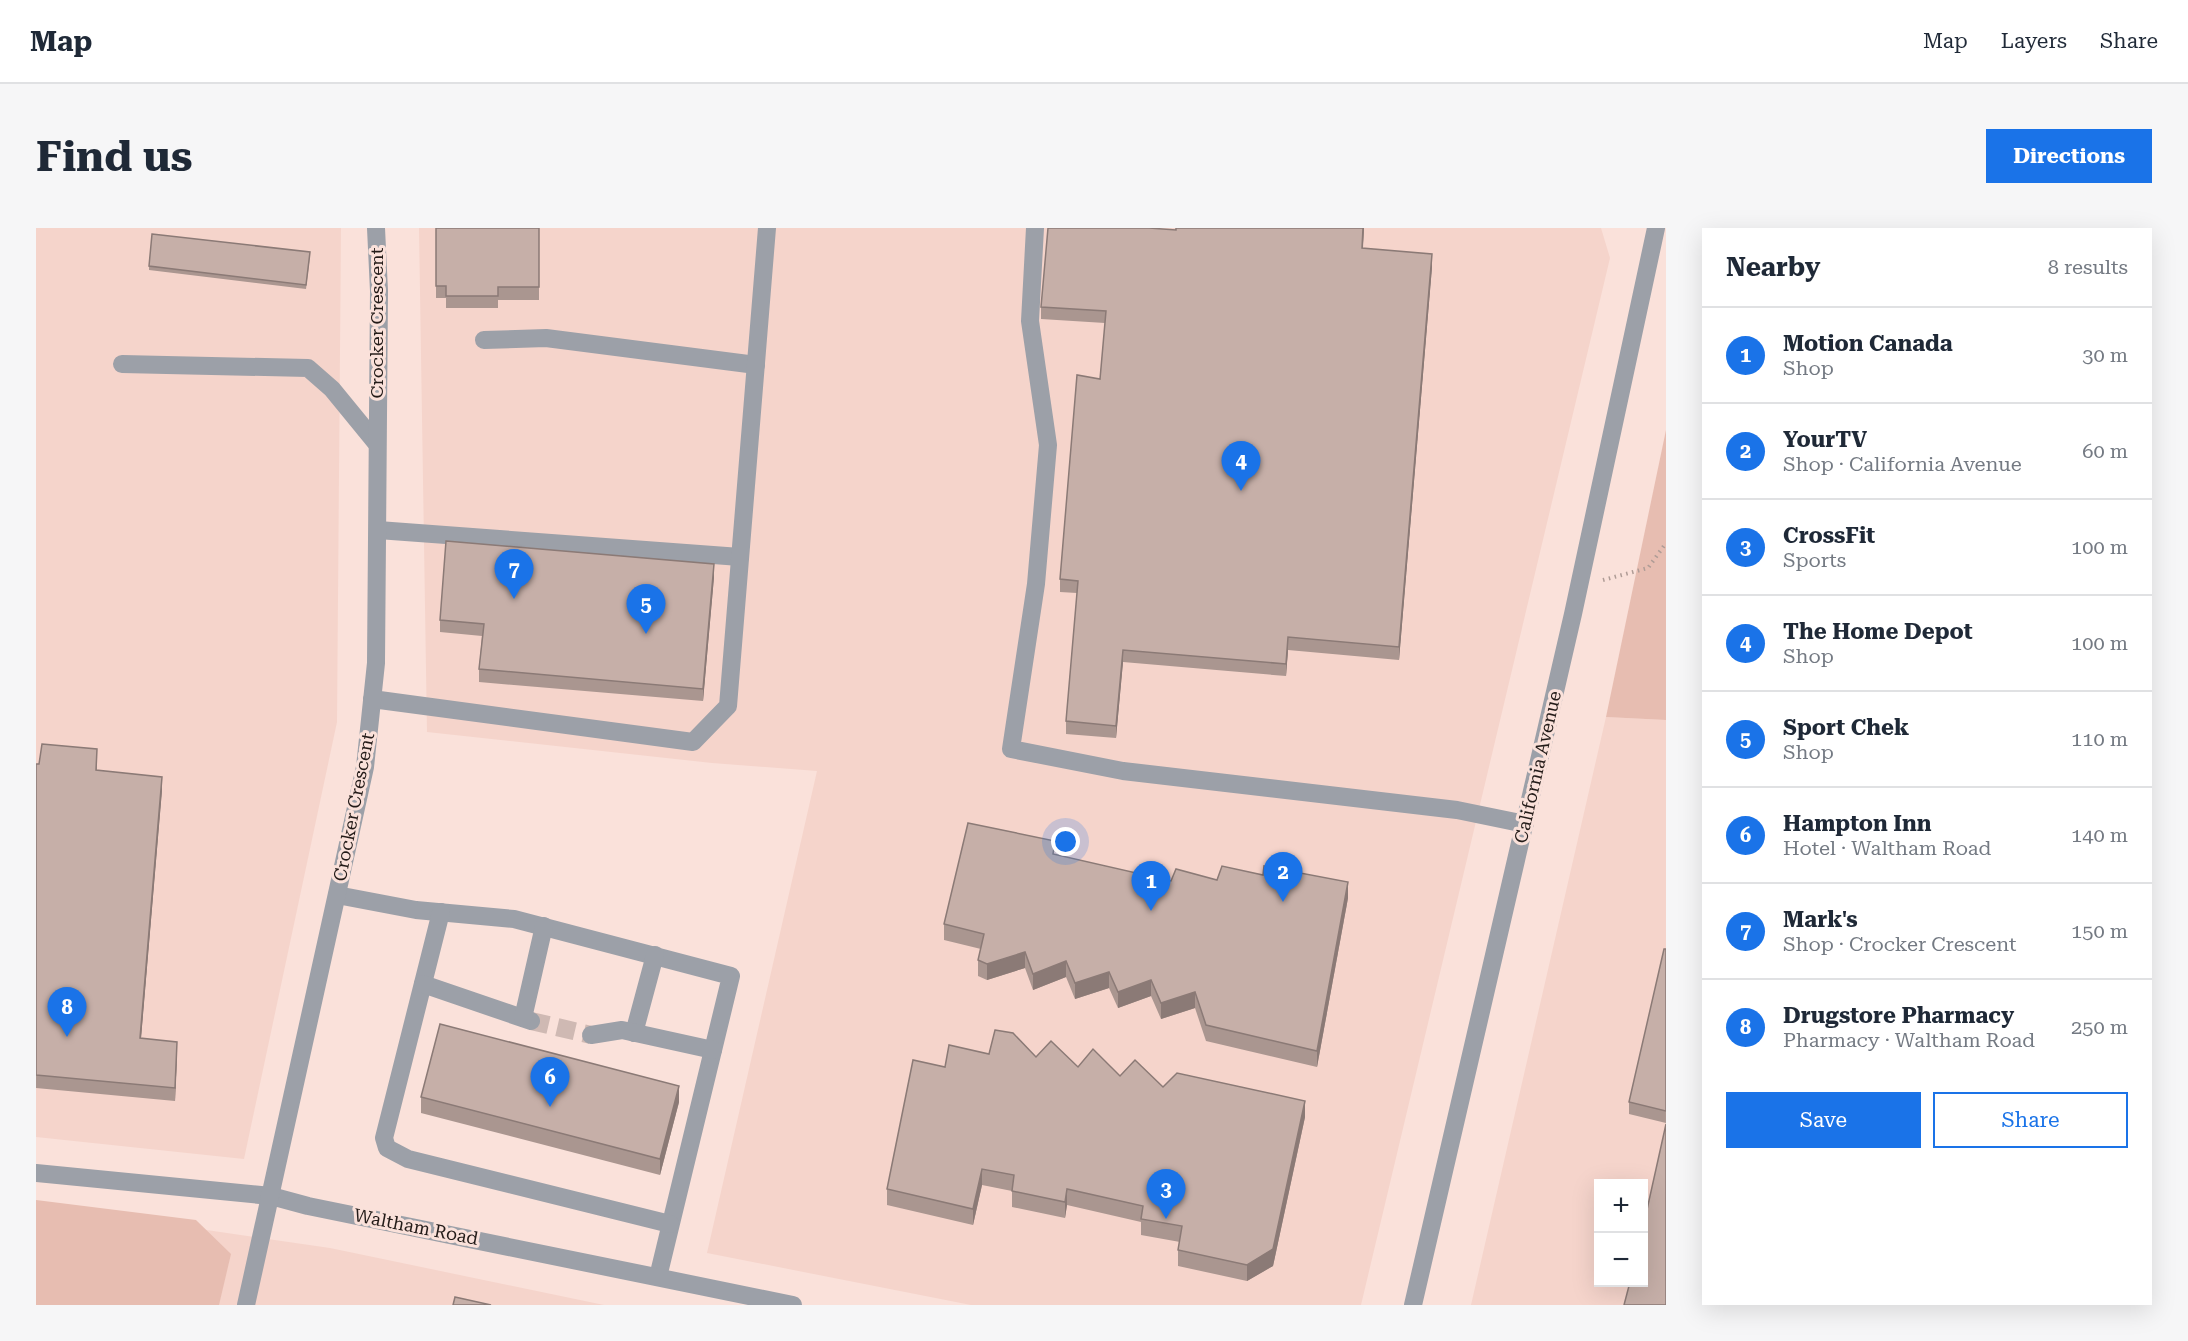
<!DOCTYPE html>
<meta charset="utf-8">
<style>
:root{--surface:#fff;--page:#f6f6f7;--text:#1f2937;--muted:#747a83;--line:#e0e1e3;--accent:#1a73e8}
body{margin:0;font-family:"Roboto Serif",serif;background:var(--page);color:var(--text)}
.controls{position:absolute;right:18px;bottom:18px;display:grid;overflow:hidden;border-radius:0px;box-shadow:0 6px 24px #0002}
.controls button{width:54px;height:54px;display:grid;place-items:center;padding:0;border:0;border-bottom:2px solid var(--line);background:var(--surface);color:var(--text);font:30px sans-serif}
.you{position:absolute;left:1030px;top:614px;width:21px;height:21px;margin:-15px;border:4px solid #fff;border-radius:50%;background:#1a73e8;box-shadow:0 0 0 9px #1a73e833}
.badge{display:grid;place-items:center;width:39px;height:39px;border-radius:50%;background:var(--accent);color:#fff;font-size:20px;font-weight:700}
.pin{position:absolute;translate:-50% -50px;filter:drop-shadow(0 2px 3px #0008)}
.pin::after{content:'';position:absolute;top:32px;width:21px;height:18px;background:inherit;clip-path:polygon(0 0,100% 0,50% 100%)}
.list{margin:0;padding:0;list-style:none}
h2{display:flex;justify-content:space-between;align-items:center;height:78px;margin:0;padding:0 24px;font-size:26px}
h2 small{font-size:20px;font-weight:400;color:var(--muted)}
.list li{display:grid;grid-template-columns:39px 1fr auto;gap:18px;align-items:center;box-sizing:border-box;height:96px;padding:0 24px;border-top:2px solid var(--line)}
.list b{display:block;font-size:22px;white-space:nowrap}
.list p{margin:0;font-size:20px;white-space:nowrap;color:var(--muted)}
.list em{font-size:20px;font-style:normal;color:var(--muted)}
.actions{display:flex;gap:12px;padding:18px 24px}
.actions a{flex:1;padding:14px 0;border:2px solid var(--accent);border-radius:0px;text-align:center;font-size:21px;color:var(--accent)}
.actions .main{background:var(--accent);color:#fff}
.map{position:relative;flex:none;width:1630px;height:1077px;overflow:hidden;border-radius:0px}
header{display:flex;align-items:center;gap:36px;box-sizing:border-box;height:84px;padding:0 30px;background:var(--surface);border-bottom:2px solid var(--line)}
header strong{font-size:28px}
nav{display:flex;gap:33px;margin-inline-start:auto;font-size:21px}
.intro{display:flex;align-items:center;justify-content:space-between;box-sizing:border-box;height:144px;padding:0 36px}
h1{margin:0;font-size:42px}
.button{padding:15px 27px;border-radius:0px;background:var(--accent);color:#fff;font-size:21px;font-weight:700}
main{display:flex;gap:36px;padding:0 36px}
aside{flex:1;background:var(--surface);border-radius:0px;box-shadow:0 6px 24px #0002}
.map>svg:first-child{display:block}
</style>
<header>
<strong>Map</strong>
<nav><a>Map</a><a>Layers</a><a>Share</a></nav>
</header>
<div class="intro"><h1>Find us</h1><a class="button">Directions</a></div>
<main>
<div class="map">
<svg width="1630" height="1077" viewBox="0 0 1630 1077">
<rect width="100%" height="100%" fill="#fae1da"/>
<!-- built -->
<g fill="#f5d4cb" fill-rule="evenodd">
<path d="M0,0H305L301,494L208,931L0,909Z"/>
<path d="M383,0H1565L1574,30L1325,1077H935L671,1025L781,543L676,535L391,504Z"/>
<path d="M1570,489L1630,492V1077H1435ZM1562,956H1608V1054H1562Z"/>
<path d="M0,977L294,1020L568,1077H0Z"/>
</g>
<!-- green -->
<g fill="#e7bdb1">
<path d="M1630,202V492L1570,489Z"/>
<path d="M0,972L160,992L195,1026L183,1077H0Z"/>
</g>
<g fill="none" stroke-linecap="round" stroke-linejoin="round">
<!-- minor-tunnel -->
<path stroke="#cfb9b3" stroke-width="18" stroke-dasharray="18 9" stroke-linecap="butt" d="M495,793L555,807"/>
<!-- path -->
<path stroke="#af9c96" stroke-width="4" stroke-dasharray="1.5 4.5" stroke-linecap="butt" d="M1567,352L1612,340L1630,315"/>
<!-- minor -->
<g stroke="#9ca0a8" stroke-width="18">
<path d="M999,0L994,93L1012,217L1000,356L975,521L1087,543L1421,582L1489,596"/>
<path d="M448,112L510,110L720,137"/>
<path d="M86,136L272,140L296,161L341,216"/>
<path d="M342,302L704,329"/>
<path d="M336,471L657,514L692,478L731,0"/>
<path d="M301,667L380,682L478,691L695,748L622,1049"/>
<path d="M405,684L348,910L351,920L372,931L634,996"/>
<path d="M387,756L495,793"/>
<path d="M487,790L508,698"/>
<path d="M598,805L619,727"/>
<path d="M555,807L586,802L677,822"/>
<path d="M0,945L235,968L272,978L757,1077"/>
<path d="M210,1077L329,539L340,435L343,63L340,0"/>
<path d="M1377,1077L1537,386L1620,0"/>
</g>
</g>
<!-- wall -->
<g fill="#aa9690">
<path d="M400,0H503V72H462V80H410V70H400Z"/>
<path d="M1140,0H1328L1327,20L1396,39L1363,432L1252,422L1250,448L1087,434L1080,510L1030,506V493L1041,365L1024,364V351L1064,151L1069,95L1005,91V79L1140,2Z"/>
<path d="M274,28L270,61L113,42V38Z"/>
<path d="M678,349L667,473L443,454V441L446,408L404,404V392Z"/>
<path d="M61,533V542L126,562L105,810L141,826L139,873L0,860V536Z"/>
<path d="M1019,627L1135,653L1181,652L1312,670L1281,839L1170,813L1159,780L1125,791L1115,768L1082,780L1073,760L1039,771L1030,749L997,762L989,740L951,752L942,748V732L945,721L908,712V696Z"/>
<path d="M1630,721V895L1593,886V874Z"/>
<path d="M953,826L1000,829L1127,859L1269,889L1237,1038L1211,1053L1142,1038V1022L1144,1014L1105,1007V994L1031,977L1029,990L976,979V963L946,957L937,997L851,977V961L909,839Z"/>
<path d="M385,869L643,874L624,947L385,885Z"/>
</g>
<!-- shaded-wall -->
<g fill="#8b7a76">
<path d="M1327,0H1328L1326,32V20Z"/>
<path d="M1396,26V39L1363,432V419Z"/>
<path d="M678,336V349L667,473V461Z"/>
<path d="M1252,409V422L1250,448V436Z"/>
<path d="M1087,422V434L1080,510V498Z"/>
<path d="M126,549V562L104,822V810Z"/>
<path d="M1312,654V670L1281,839V823Z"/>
<path d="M989,724V740L951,752V736Z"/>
<path d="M1030,733V749L997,762V746Z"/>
<path d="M1073,744V760L1039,771V755Z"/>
<path d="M1115,752V768L1082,780V764Z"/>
<path d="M1159,764V780L1125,791V775Z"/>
<path d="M141,814V826L139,873V860Z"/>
<path d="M643,858V874L624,947V931Z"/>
<path d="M1269,873V889L1237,1038L1211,1053V1037Z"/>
<path d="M946,941V957L937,997V981Z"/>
<path d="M1031,961V977L1029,990V974Z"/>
</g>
<!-- building -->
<g fill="#c6afa8" stroke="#8b7a76" stroke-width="1.5">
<path d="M400,0H503V59H462V68H410V58H400Z"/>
<path d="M1012,0H1113L1140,2V0H1327L1326,20L1396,26L1363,419L1252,409L1250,436L1087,422L1080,498L1030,493L1042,353L1024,351L1041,147L1064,151L1070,83L1005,79Z"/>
<path d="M116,6L274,24L270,57L113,38Z"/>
<path d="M410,313L678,336L667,461L443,441L448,396L404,392Z"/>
<path d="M6,516L61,521L60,542L126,549L104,810L141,814L139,860L0,847V536H3Z"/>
<path d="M932,595L1019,613L1017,626L1135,653L1140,641L1181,652L1186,638L1227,647L1228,638L1312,654L1281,823L1170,797L1159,764L1125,775L1115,752L1082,764L1073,744L1039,755L1030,733L997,746L989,724L951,736L942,732L948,706L908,696Z"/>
<path d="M1628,721H1630V883L1593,874Z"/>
<path d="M404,796L643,858L624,931L385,869Z"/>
<path d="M959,802L977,805L1000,829L1015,813L1042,839L1057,821L1084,848L1099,832L1127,859L1141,845L1269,873L1237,1021L1211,1037L1142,1022L1146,998L1105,991L1107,978L1031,961L1029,974L976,963L978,947L946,941L937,981L851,961L877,832L909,839L913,817L953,826Z"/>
<path d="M1630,896V1077H1588L1594,1054H1608V995Z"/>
<path d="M419,1069L455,1077H417Z"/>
</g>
<g text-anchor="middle" stroke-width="6" stroke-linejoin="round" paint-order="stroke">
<!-- street labels -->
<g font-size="18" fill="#231b18" stroke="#fae1da">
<text transform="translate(341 95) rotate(-90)" y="6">Crocker Crescent</text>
<text transform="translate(1502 539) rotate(-77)" y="6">California Avenue</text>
<text transform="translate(318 579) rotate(-79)" y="6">Crocker Crescent</text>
<text transform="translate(380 999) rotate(11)" y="6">Waltham Road</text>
</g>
</g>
</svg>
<div class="controls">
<button>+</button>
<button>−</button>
</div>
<div class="you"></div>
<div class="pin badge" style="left:1115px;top:683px">1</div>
<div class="pin badge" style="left:1247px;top:674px">2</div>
<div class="pin badge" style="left:1130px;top:991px">3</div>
<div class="pin badge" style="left:1205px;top:263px">4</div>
<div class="pin badge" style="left:610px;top:406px">5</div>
<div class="pin badge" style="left:514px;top:879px">6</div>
<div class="pin badge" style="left:478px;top:371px">7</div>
<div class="pin badge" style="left:31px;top:809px">8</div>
</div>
<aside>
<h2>Nearby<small>8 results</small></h2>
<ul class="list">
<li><span class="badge">1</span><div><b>Motion Canada</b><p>Shop</p></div><em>30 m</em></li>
<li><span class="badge">2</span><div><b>YourTV</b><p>Shop · California Avenue</p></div><em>60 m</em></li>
<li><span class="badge">3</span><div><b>CrossFit</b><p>Sports</p></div><em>100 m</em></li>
<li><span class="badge">4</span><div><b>The Home Depot</b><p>Shop</p></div><em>100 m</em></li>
<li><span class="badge">5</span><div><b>Sport Chek</b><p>Shop</p></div><em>110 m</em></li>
<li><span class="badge">6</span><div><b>Hampton Inn</b><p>Hotel · Waltham Road</p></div><em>140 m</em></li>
<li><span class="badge">7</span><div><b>Mark's</b><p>Shop · Crocker Crescent</p></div><em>150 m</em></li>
<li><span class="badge">8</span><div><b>Drugstore Pharmacy</b><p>Pharmacy · Waltham Road</p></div><em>250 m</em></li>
</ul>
<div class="actions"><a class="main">Save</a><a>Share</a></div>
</aside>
</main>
